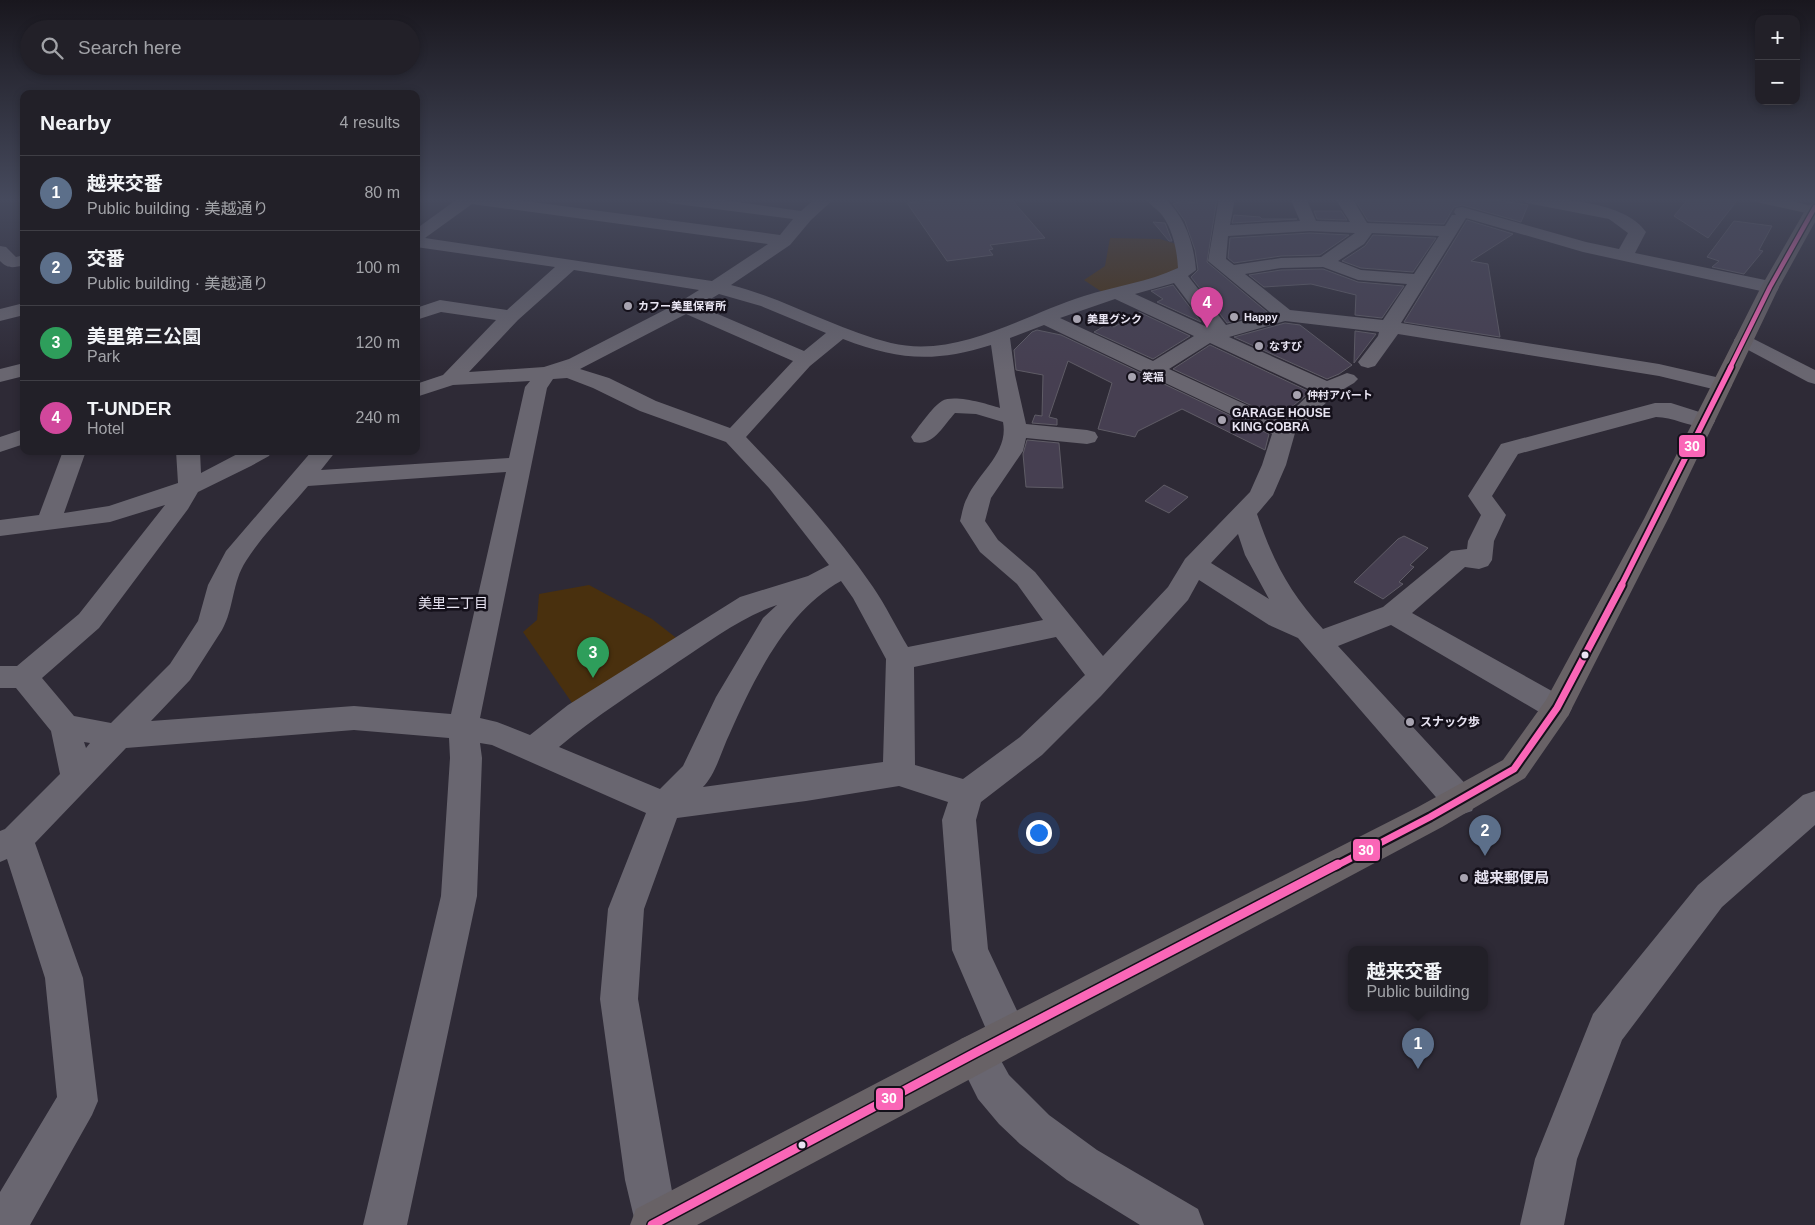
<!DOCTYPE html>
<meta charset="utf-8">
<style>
:root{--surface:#222028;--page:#2a2830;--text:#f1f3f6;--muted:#a2a3a8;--line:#3f3e45;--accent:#a7a3b0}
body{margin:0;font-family:Helvetica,"Noto Sans JP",sans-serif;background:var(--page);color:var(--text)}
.controls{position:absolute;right:15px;top:15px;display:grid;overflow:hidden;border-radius:10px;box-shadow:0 2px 8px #0003}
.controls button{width:45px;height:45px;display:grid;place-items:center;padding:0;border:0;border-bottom:1px solid var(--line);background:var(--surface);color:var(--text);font:25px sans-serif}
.you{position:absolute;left:1038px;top:832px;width:18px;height:18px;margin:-12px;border:4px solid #fff;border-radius:50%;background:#1a73e8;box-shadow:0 0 0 8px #1a73e833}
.badge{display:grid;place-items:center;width:32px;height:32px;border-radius:50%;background:var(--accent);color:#fff;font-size:16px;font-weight:700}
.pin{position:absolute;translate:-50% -41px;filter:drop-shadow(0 1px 2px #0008)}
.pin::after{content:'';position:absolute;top:26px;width:18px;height:15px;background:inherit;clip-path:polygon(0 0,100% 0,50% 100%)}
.popup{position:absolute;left:1348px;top:946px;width:140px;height:65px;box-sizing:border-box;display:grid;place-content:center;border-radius:10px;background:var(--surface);filter:drop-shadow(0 1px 4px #0005);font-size:16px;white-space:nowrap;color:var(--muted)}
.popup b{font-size:19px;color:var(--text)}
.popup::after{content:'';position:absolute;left:50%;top:100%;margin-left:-10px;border:10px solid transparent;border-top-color:var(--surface)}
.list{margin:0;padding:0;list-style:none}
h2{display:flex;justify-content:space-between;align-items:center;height:65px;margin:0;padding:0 20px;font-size:21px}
h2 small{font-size:16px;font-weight:400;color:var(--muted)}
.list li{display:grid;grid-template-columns:32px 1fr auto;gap:15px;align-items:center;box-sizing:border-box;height:75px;padding:0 20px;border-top:1px solid var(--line)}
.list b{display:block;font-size:19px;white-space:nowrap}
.list p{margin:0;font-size:16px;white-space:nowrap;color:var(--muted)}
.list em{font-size:16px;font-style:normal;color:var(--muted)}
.icon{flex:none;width:28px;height:28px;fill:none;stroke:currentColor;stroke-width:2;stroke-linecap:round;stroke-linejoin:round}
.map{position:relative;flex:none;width:1815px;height:1225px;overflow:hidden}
.search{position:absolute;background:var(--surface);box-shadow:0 2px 8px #0003;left:20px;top:20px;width:400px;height:55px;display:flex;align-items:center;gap:12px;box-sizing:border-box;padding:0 18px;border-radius:28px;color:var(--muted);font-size:19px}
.panel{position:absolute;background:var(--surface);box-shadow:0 2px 8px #0003;left:20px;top:90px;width:400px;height:365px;border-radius:10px}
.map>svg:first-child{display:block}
</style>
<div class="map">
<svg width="1815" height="1225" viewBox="0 0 1815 1225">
<rect width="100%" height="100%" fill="#2e2a36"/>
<!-- green -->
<g fill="#49300e">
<path d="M1110,238L1160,239L1176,244L1180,267L1159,278L1102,292L1084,280L1105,266Z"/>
<path d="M589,585L652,619L684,644L579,713L523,632L537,620L539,594Z"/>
</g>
<!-- building -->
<g fill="#463f51" stroke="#5f5c66">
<path d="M949,198L1012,200L1045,238L990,245L993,249L989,250L993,255L947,261L907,203Z"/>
<path d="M1197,198H1217L1207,262L1267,312L1227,323L1191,277L1198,270L1195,250L1185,221L1173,204L1182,201L1197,203Z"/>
<path d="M1354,198L1488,199L1528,205L1521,222L1462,205L1454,207L1444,224L1368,221Z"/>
<path d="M1689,198H1739L1708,238L1674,216Z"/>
<path d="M1314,211H1341L1347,220L1317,219Z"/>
<path d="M1234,215L1260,217L1262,219H1297L1232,223Z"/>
<path d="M1467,220L1513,234L1471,261L1488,264L1500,337L1404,322Z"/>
<path d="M1734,221L1772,226L1759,250L1763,251L1744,274L1712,267L1719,261L1707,257Z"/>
<path d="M1153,222L1165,223L1172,241H1169Z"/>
<path d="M1310,233L1349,235L1320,255L1281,256L1234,263L1228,258L1230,238Z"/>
<path d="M1373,235L1436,238L1413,272L1361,268L1342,261L1365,246Z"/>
<path d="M1323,269L1358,282L1404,286L1382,318L1355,315L1356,295L1311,284L1264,287L1249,275L1281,270Z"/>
<path d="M1173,285L1201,322L1157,302L1163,299L1151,291Z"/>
<path d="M1139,312L1190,336L1153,359L1094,332L1108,324L1114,327Z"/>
<path d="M1285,323L1300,325L1352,365L1339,374L1327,379L1234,337Z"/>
<path d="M1037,330L1061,335L1269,434L1265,450L1182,409L1138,431L1135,437L1098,429L1112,383L1068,361L1049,417L1057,419V425L1032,423L1035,415L1042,416L1043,375L1016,370L1014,350L1032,332Z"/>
<path d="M1355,331L1376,334L1354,363Z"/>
<path d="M1210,345L1310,392L1278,418L1173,369Z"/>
<path d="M1027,440L1059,443L1063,488L1026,487L1023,454Z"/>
<path d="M1164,485L1188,497L1169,513L1145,501Z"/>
<path d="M1404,536L1428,548L1410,565L1414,567L1399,582L1403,584L1383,599L1354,582L1398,539Z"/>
</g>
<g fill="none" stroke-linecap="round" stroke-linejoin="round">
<!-- minor -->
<g fill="#696670" fill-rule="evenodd">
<path d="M455,198H503L780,235L793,219L669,203L661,198H709L801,211L816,198H835L811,220L790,245L731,285C786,299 837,330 891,343C958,359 1023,315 1084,296C1115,286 1148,282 1178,268C1177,250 1173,230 1162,215C1157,209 1150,205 1145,198H1164C1185,216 1194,244 1196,270L1188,276L1226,325L1271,313L1208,261L1219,198H1235L1230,225L1300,221L1290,198H1306L1316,221L1350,222L1335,198H1352L1367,223L1445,226L1452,215H1456L1454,212L1456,208L1462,207L1586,242L1619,249L1628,233L1609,219L1527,203L1519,198C1554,198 1624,200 1646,232L1635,253L1770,281L1777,283L1779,287L1777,291L1770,293L1583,252L1466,218L1401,323L1659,364L1729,380L1732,385L1729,390L1721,391L1659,376L1398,334L1375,366L1368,368L1361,366L1358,362L1378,336L1379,332L1285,321L1229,337L1327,381L1347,373L1354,375L1358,379L1354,383L1335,394L1295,433L1286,465L1273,495L1257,514C1273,561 1289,592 1323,629L1383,607L1451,551L1467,549L1468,541L1481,515L1468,496L1501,444L1655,403H1671L1712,416L1715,421L1712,426C1694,430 1675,417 1656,417L1518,454L1492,496L1506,515L1494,541L1492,560L1488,566L1479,569L1465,567L1412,613L1568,700L1572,708L1568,716L1557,720L1546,716L1391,625L1338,646L1472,791L1476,801L1472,811L1460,815L1448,811L1298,638L1269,625L1199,580L1188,600L1101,696L1042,755L981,802L976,820L988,949L1029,1036L1023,1050L1009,1056L995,1050L952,950L942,820L948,802L899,786L806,801L677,818L644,909L638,999L678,1225H636L635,1222L625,1180L600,999L608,909L646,813L492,745L480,743L482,758L477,896L407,1225H363L441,896L450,758L449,738L354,730L126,748L35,843L83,978L98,1101L92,1115L30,1225H0V1192L57,1097L45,978L7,859L0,862V831L5,829L60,774L51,731L16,688H0V666H17L79,614L165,505L110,522L0,536V520L39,515L63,451H86L64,513L109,506L178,483L176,451H200L201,473L243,451H272L269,456L251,466L198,492L188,509L99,628L42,678L74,716L111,723L170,664L198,621L208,585L226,551L312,451H336L321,470L509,458L525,387L530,381L453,385L416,397V384L443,375L496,320L441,312L416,320V308L440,300L507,310L555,267L416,247V229L456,200ZM472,204L768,244L712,281L425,238ZM1310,231L1355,233L1321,257L1281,258L1234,265L1226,259L1228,236ZM1372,233L1439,236L1414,274L1361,270L1338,261L1364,244ZM1323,267L1358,280L1407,284L1383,320L1290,310L1245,274L1281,268ZM574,270L699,290L678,303L569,359L544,367L469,372L518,320ZM1174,283L1207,327L1135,294ZM719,294L761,306L826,333L804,351L699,306ZM1115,299L1194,336L1153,361L1060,318ZM686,314L793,361L730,428L656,401L609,378L580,369ZM1044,325L1272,434L1262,465L1250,492L1185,559L1168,587L1103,656L1035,572L998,540L985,521L991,498L1023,451L1026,438L1087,444L1095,442L1098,437L1095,432L1087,430L1026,424L1015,375L1010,338ZM843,339C898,360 934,363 991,345L1000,408C987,404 954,394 942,401C933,406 917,429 911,437L914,442C933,447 943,426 955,413L976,414L1003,422C1009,453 978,473 967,498C963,505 962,514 960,521L980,552L1017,584L1043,620L908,647C896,627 886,606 873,587C836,533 791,484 746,437L810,366ZM1210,343L1313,391L1281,421L1169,369ZM567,378L593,388L640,411L726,442L769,488L829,565L808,576L740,597L568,705L530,735L497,722L480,718L547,388L553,379ZM506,472L451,714L354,706L151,721L190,680L222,630C234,609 232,582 246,561C263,534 288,510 308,486ZM1238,534L1245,555L1269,599L1211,563ZM841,581L853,598L886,659L883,762L703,787C716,774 722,749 730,733C754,679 787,610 841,581ZM777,605L763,618L716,697L683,766L660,789L559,747C596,716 637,690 678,662C709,642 741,617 777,605ZM1056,637L1085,675L1020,737L963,779L915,765L914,667ZM84,742L90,743L86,748Z"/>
<path d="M0,246L6,247L16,257L24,255V265C13,268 8,269 0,261Z"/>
<path d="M24,303V315L0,321V309Z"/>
<path d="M1744,334L1815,370V384L1808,382L1737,344L1734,340L1737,336Z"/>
<path d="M24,363V376L0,382V369Z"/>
<path d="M24,429V444L0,452V437Z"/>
<path d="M1815,791V825L1722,907L1622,1040L1577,1159L1564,1225H1520L1535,1159L1593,1014L1698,885L1803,795Z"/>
<path d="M975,1033L989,1039L1009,1075L1049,1115L1097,1150L1198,1209L1204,1225H1140L1067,1180L1020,1144L999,1124L978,1099L955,1053L961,1039Z"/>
</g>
<!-- primary -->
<path fill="#676166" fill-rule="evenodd" d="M1750,198H1781L1815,207V215L1752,201Z"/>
<!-- trunk -->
<path fill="#686266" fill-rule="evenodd" d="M1815,202V222L1779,287L1668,519L1568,716L1525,778L1442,827L697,1225H630L636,1209L961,1039L1418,807L1503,760L1546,700L1644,519L1761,287L1807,207Z"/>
<defs>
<path id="bus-1-far3" d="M1730,368L1770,287L1815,207"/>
<path id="bus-1-far2" d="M1621,586L1731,367"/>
<path id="bus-1-far1" d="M1336,866L1430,817L1514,769L1557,708L1622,585"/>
<path id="bus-1" d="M652,1225L975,1053L1338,864"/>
</defs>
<!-- bus-1-far3 casing -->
<use href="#bus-1-far3" stroke="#14101a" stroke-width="7"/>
<!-- bus-1-far2 casing -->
<use href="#bus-1-far2" stroke="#14101a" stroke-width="9"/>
<!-- bus-1-far1 casing -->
<use href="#bus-1-far1" stroke="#14101a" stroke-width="11"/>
<!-- bus-1 casing -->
<use href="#bus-1" stroke="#14101a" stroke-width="12"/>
<!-- bus-1-far3 -->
<use href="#bus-1-far3" stroke="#fa66b7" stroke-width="4.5"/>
<!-- bus-1-far2 -->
<use href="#bus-1-far2" stroke="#fa66b7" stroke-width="5.5"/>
<!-- bus-1-far1 -->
<use href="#bus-1-far1" stroke="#fa66b7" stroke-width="7"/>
<!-- bus-1 -->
<use href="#bus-1" stroke="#fa66b7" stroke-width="9"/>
</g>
<!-- sky -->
<linearGradient id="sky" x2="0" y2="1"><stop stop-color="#19171e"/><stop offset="0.54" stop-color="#464a5d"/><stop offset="1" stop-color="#464a5d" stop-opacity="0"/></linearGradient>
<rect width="1815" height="370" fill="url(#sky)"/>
<!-- markers -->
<g fill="#a7a3b0" stroke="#14101a" stroke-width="2">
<circle cx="628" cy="306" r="5"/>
<circle cx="1234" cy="317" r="5"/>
<circle cx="1077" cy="319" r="5"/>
<circle cx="1259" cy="346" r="5"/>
<circle cx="1132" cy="377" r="5"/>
<circle cx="1297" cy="395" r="5"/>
<circle cx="1222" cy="420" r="5"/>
<circle cx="1410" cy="722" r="5"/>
<circle cx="1464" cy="878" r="5"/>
</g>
<g fill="#e8e4f2" stroke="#14101a" stroke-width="2">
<circle cx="1585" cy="655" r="4.5"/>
<circle cx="802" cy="1145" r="4.5"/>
</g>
<g text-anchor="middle" stroke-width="5" stroke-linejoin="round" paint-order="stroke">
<!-- far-poi labels -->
<g font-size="11" font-weight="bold" fill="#e8e4f2" stroke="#14101a" text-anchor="start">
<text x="638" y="310">カフー美里保育所</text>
<text x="1244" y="321">Happy</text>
<text x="1087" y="323">美里グシク</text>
<text x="1269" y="350">なすび</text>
<text x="1142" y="381">笑福</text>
<text x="1307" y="399">仲村アパート</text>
</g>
<!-- poi labels -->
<g font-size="12" font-weight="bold" fill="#e8e4f2" stroke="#14101a" text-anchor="start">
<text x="1232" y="417">GARAGE HOUSE<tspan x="1232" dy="14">KING COBRA</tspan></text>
<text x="1420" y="726">スナック歩</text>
</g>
<!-- neighbourhood labels -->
<g font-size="14" fill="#e8e4f2" stroke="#14101a">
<text x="453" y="608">美里二丁目</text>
</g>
<!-- near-poi labels -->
<g font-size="15" font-weight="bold" fill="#e8e4f2" stroke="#14101a" text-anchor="start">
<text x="1474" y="883">越来郵便局</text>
</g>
</g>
<g stroke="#14101a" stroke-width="2">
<rect x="1678" y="434" width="28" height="24" rx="5" fill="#fa66b7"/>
<rect x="1352" y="838" width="29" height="24" rx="5" fill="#fa66b7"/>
<rect x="875" y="1087" width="29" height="24" rx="5" fill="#fa66b7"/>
</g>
<g font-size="14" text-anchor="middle" font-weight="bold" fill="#fff">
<text x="1692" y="451">30</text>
<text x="1366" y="855">30</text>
<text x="889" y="1103">30</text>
</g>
</svg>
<div class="controls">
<button>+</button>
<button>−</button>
</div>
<div class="you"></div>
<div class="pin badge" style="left:1418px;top:1069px;background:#5c6f8a">1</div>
<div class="popup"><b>越来交番</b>Public building</div>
<div class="pin badge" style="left:1485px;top:856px;background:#5c6f8a">2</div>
<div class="pin badge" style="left:593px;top:678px;background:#2e9e5b">3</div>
<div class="pin badge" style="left:1207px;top:328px;background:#d1479c">4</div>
<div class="search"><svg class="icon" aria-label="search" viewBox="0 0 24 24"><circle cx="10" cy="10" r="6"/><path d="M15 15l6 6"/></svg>Search here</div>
<section class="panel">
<h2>Nearby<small>4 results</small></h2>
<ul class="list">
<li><span class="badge" style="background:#5c6f8a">1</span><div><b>越来交番</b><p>Public building · 美越通り</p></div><em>80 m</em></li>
<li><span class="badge" style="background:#5c6f8a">2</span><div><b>交番</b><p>Public building · 美越通り</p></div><em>100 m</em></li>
<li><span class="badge" style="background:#2e9e5b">3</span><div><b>美里第三公園</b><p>Park</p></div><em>120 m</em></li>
<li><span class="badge" style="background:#d1479c">4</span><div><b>T-UNDER</b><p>Hotel</p></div><em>240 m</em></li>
</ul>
</section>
</div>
